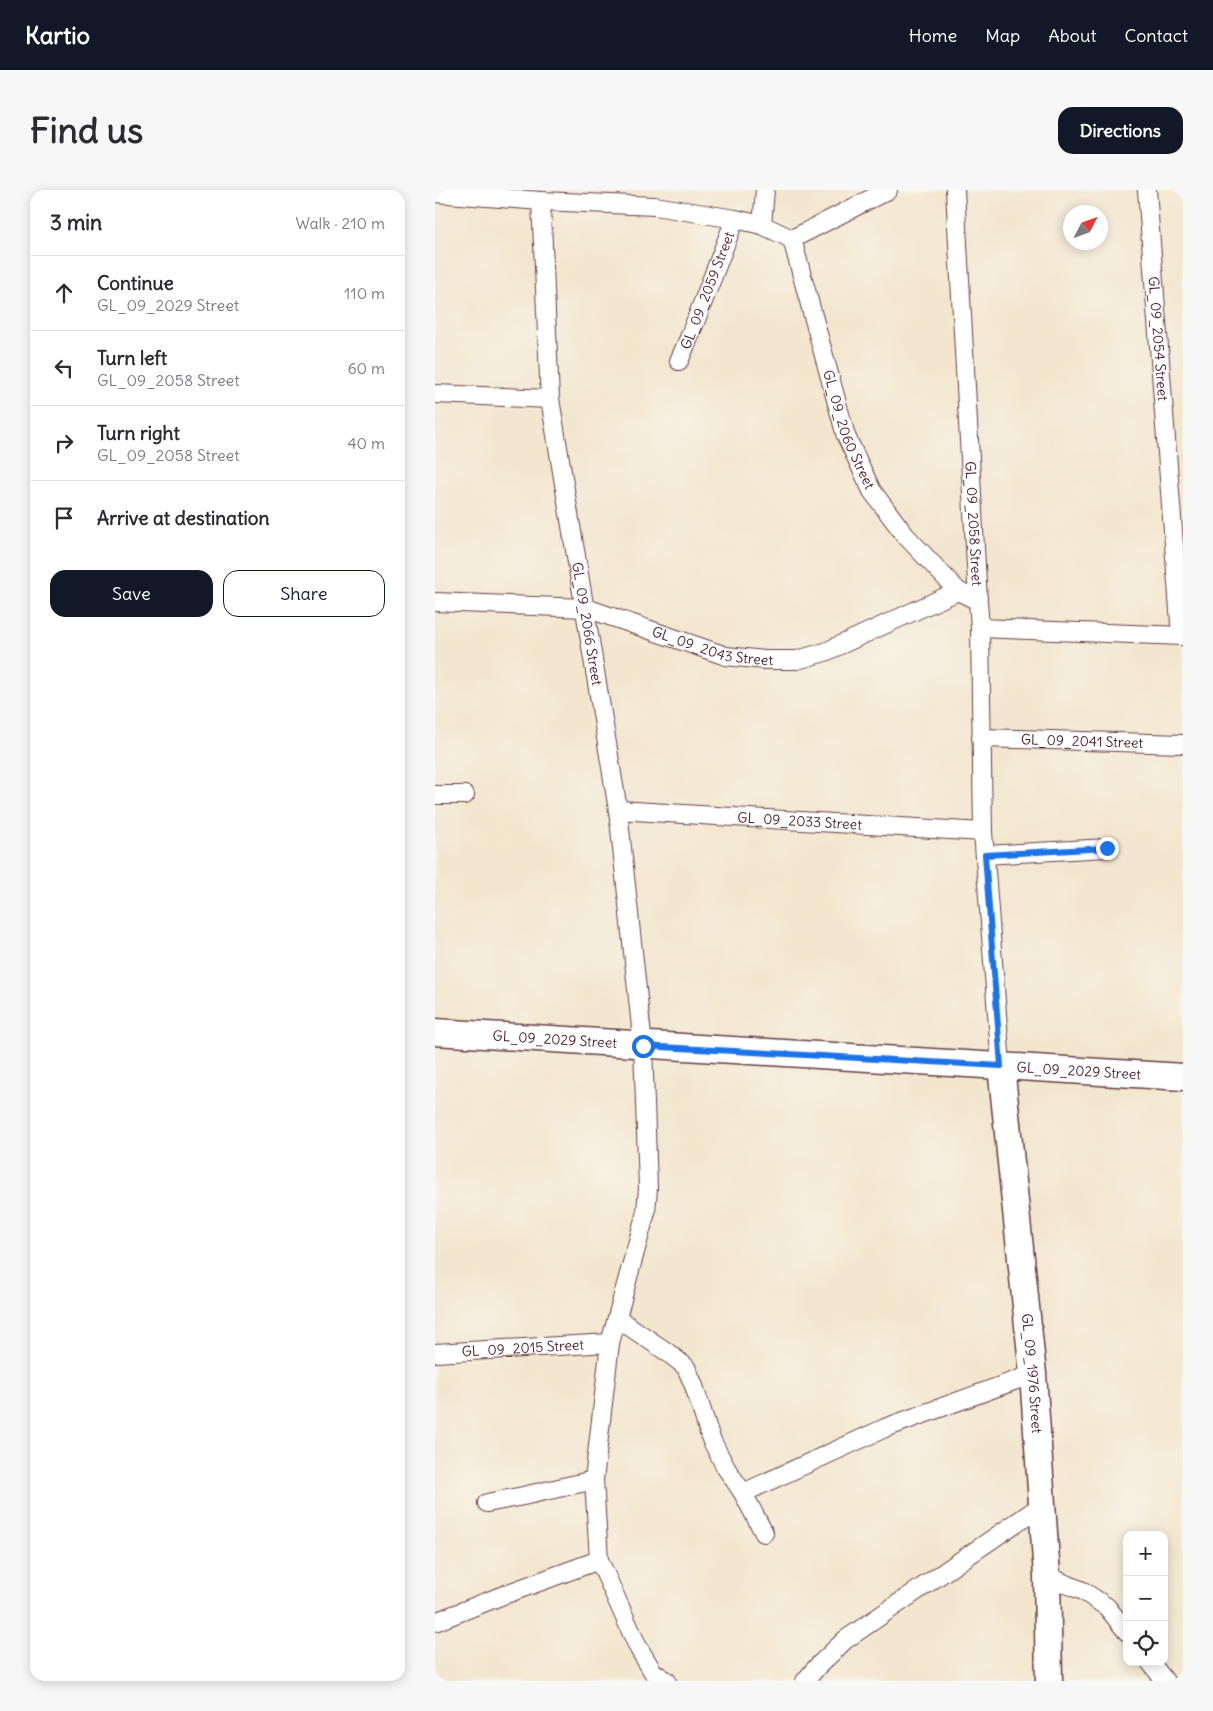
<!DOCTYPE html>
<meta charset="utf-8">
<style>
:root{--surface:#fff;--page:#f7f7f7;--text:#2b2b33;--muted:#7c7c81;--line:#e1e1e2;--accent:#111827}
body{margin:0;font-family:Delius,sans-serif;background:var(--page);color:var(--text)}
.controls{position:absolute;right:15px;bottom:15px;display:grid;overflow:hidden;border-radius:10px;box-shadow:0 2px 12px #0003}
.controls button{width:45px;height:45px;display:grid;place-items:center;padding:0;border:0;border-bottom:1px solid var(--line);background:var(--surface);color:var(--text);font:25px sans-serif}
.compass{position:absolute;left:628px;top:15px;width:45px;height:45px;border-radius:50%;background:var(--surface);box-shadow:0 2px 12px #0003;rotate:49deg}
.stop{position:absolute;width:15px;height:15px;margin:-11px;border:4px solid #1a73e8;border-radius:50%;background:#fff}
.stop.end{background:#1a73e8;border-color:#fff;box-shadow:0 1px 5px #0008}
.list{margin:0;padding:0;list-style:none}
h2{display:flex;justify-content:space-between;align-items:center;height:65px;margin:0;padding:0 20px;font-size:21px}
h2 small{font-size:16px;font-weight:400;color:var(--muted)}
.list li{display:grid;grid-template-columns:32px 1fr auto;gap:15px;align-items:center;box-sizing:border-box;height:75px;padding:0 20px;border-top:1px solid var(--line)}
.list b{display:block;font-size:19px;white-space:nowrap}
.list p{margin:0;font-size:16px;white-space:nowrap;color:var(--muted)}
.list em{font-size:16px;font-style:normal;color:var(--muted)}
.actions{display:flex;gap:10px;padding:15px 20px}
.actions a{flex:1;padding:11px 0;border:1px solid var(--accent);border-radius:15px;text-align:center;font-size:18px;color:var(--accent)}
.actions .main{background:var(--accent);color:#fff}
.icon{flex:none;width:28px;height:28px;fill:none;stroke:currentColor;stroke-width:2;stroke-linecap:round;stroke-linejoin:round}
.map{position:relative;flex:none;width:748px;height:1491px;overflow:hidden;border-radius:15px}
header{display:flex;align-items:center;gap:30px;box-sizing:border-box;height:70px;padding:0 25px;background:var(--accent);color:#fff}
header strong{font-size:24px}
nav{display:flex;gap:28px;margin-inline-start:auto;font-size:18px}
.intro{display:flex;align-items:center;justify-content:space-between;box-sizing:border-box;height:120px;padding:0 30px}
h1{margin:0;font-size:35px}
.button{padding:12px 22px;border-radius:15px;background:var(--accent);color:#fff;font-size:18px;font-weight:700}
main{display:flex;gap:30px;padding:0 30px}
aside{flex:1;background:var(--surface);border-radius:15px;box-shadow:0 2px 12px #0003}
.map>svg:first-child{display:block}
</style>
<header>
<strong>Kartio</strong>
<nav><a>Home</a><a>Map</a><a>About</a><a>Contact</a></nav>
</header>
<div class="intro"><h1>Find us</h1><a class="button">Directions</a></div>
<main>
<aside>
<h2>3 min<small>Walk · 210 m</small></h2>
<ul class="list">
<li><svg class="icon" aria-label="ahead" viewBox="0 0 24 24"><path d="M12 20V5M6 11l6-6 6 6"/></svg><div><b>Continue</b><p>GL_09_2029 Street</p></div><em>110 m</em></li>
<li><svg class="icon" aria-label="left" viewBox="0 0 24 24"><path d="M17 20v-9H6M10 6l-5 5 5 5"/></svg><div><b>Turn left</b><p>GL_09_2058 Street</p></div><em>60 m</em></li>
<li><svg class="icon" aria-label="right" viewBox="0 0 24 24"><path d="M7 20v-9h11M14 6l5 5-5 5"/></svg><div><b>Turn right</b><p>GL_09_2058 Street</p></div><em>40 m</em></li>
<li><svg class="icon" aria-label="arrive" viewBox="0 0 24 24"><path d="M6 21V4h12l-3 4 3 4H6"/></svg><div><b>Arrive at destination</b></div></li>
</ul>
<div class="actions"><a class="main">Save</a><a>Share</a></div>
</aside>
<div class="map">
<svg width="748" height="1491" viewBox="0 0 748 1491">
<rect width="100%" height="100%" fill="#f7f3e8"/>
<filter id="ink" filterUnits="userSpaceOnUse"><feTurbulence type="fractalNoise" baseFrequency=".02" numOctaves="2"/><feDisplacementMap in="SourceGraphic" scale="10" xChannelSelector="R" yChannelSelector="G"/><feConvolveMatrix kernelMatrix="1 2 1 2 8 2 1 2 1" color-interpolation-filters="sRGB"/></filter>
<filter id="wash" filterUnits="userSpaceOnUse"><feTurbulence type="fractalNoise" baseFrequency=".0096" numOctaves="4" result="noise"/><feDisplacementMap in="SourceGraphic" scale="20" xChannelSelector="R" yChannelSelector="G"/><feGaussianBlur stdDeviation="1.12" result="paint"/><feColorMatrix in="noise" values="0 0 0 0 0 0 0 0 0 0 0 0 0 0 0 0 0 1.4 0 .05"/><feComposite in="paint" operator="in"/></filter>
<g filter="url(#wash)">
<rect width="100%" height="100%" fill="#f3e6ce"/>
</g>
<g filter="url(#ink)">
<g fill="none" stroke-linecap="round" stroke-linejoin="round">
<defs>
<g id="street">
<path id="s1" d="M520,0L543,411L545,438L548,642L566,876"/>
<path id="s2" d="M712,0L746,446"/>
<path d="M0,3L106,11L220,16L300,29L327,35L357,49"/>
<path id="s3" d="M106,11L115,209L183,620L208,856L213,998L211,1022L175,1153L159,1290L164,1370L203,1457L218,1482L232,1491"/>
<path d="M327,35L330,0"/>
<path id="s4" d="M357,49L411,246L437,301L470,345L523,401"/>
<path d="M357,49L453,0"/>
<path id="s5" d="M244,171L254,148L300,29"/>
<path d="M0,204L115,209"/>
<path id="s6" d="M0,412L151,418L291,466L330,470H362L390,462L523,401L543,411"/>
<path d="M545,438L748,446"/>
<path id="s7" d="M546,548L748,554"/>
<path d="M0,605H30"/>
<path id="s8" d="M183,620L548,642"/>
<path d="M550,665L672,658"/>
<path d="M182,1128L232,1162L251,1177L259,1196L276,1249L291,1278L308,1303L329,1343"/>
<path id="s9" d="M0,1163L175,1153"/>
<path d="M308,1303L450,1238L598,1184"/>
<path d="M52,1313L88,1306L159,1290"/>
<path d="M612,1386L648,1401L672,1417L692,1442"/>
<path d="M0,1432L71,1404L164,1370"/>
<path d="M715,1472L730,1491"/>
<path d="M370,1491L382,1477L410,1450L607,1315"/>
</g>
<g id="secondary">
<path id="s10" d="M0,842L748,887"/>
<path id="s11" d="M566,876L598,1184L612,1386L614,1491"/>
</g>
</defs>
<!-- street casing -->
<use href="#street" stroke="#633d43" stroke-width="20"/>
<!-- secondary casing -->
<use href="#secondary" stroke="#633d43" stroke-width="29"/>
<!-- street -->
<use href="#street" stroke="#fff" stroke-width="18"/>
<!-- secondary -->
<use href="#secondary" stroke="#fff" stroke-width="26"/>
</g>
</g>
<g fill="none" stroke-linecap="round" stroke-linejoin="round" filter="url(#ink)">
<!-- route -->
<path stroke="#1a73e8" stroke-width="6" d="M208,856L566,876L550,665L672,658"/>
</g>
<g text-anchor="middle" stroke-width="4" stroke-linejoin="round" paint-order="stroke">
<!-- street labels -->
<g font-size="14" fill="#4a1f2b" stroke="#f7f3e8">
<text dy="5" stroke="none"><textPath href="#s5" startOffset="76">GL_09_2059 Street</textPath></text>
<text dy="5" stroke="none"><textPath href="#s2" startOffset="149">GL_09_2054 Street</textPath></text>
<text dy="5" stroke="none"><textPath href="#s4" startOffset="199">GL_09_2060 Street</textPath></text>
<text dy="5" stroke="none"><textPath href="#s1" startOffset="334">GL_09_2058 Street</textPath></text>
<text dy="5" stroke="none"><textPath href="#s3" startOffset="426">GL_09_2066 Street</textPath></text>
<text dy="5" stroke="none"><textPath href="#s6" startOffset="284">GL_09_2043 Street</textPath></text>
<text dy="5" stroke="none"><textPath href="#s7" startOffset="101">GL_09_2041 Street</textPath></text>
<text dy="5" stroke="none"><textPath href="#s8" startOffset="182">GL_09_2033 Street</textPath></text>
<text dy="5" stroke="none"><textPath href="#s10" startOffset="120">GL_09_2029 Street</textPath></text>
<text dy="5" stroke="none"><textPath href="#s10" startOffset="645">GL_09_2029 Street</textPath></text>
<text dy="5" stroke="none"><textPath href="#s9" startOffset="88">GL_09_2015 Street</textPath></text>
<text dy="5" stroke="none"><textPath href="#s11" startOffset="309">GL_09_1976 Street</textPath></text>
</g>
</g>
</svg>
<div class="controls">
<button>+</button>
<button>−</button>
<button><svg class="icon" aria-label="locate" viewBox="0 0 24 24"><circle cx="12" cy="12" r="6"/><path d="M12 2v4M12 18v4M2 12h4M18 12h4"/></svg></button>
</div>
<svg class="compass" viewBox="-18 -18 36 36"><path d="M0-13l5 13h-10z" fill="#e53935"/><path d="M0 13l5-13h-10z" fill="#7c7c81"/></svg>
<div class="stop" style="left:208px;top:856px"></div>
<div class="stop end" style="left:672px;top:658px"></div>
</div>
</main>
